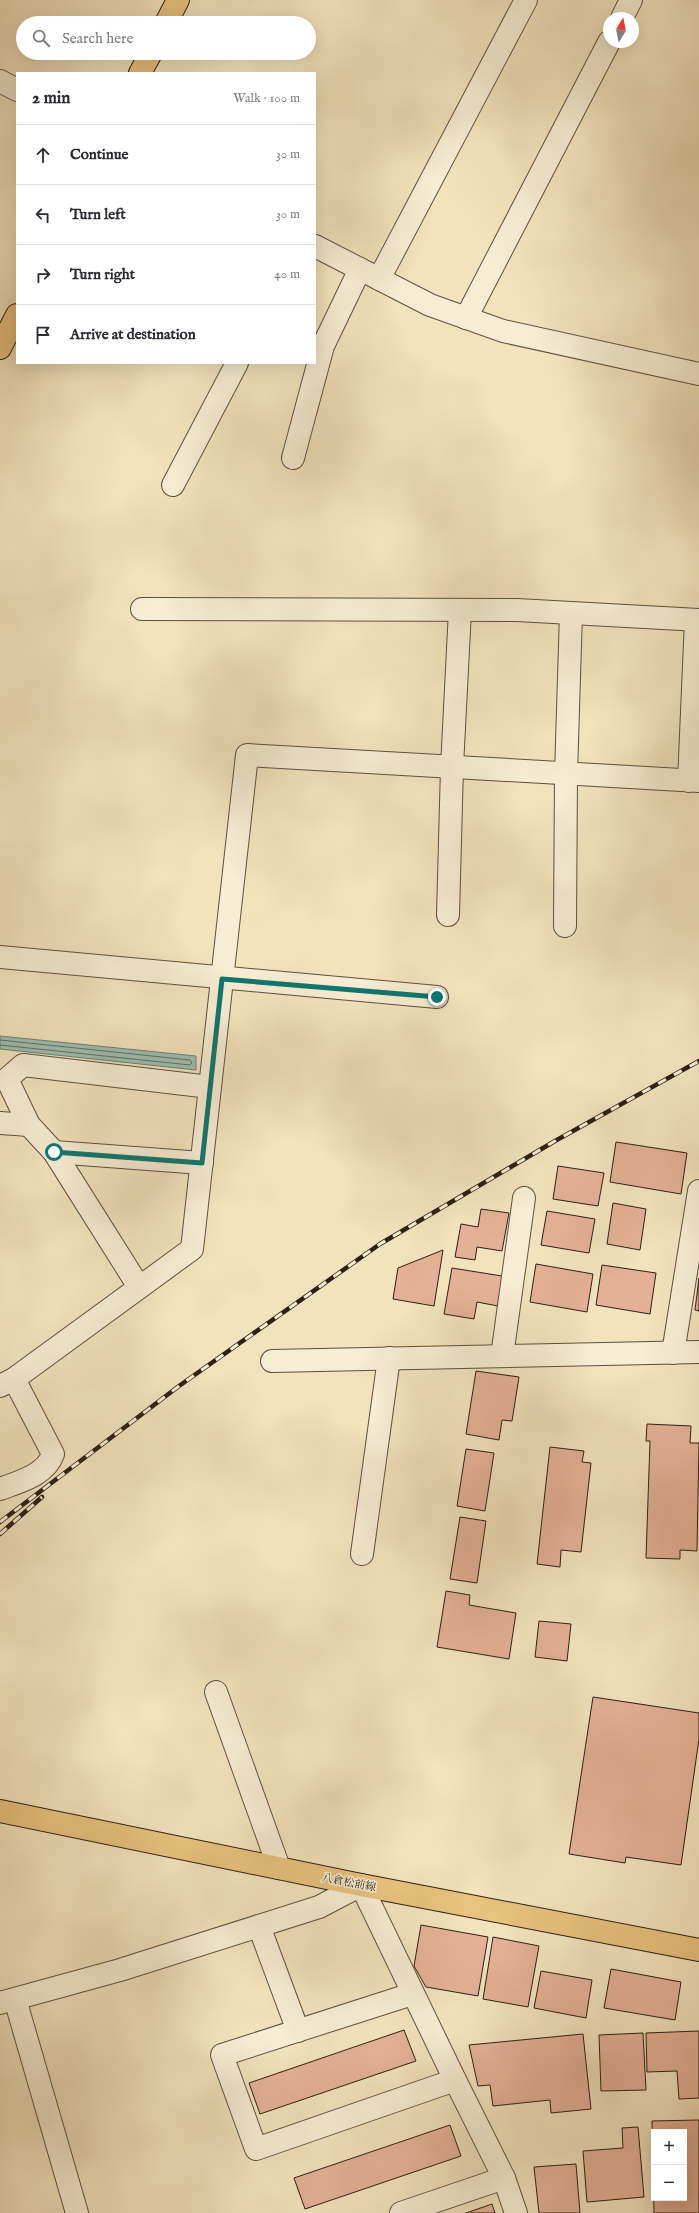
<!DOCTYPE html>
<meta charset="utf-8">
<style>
:root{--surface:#fff;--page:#f7f7f7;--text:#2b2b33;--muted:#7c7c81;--line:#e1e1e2}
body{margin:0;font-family:"IM FELL English","Noto Serif JP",serif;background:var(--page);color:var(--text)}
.controls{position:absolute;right:12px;bottom:12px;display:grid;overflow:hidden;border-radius:0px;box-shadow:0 4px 16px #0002}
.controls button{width:36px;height:36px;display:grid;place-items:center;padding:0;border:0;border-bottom:1px solid var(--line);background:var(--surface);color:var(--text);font:20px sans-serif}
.compass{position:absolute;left:603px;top:12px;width:36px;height:36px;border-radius:50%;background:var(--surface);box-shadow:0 4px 16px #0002;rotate:10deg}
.stop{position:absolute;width:12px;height:12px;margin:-9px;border:3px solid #0f766e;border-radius:50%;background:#fff}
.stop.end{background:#0f766e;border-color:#fff;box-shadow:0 1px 4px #0008}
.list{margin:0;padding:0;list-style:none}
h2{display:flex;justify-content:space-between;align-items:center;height:52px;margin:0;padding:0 16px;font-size:17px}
h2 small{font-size:13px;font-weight:400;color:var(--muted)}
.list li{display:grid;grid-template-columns:26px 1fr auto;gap:12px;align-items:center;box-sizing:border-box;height:60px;padding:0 16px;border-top:1px solid var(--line)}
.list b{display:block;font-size:15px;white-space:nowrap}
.list em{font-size:13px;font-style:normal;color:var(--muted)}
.icon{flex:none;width:22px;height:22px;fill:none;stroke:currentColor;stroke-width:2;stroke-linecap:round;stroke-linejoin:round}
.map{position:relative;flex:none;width:699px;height:2213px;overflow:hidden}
.search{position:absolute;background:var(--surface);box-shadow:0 4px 16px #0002;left:16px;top:16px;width:300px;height:44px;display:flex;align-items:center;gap:10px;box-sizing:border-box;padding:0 14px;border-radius:22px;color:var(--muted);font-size:15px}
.panel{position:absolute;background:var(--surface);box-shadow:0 4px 16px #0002;left:16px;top:72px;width:300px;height:292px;border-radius:0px}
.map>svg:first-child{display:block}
</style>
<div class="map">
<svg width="699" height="2213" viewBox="0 0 699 2213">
<rect width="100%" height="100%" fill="#f2e3bd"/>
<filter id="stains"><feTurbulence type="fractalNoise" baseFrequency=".005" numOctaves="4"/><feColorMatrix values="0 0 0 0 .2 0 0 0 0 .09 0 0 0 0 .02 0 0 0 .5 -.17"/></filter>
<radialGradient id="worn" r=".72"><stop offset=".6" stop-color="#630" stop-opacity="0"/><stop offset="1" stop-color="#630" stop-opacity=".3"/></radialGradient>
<!-- water -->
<path fill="#9bbeb3" stroke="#6f7e74" d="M0,1036L196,1056V1070L0,1049Z"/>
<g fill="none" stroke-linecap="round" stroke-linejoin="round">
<!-- shore -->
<path stroke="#646e64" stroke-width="1" d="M0,1040L190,1060L192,1063L190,1065L0,1045"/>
</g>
<!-- building -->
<g fill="#e4b196" stroke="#2d1f16" fill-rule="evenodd">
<path d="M616,1142L687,1153L681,1194L610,1182Z"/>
<path d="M558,1166L604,1173L598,1206L553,1199Z"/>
<path d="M613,1203L646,1209L640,1250L607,1244Z"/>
<path d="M481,1209L509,1213L502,1251L477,1247L475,1260L455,1257L461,1224L478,1227Z"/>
<path d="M547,1211L595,1219L589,1253L541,1245Z"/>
<path d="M443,1250L434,1306L393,1299L398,1268Z"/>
<path d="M536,1264L593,1274L587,1312L530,1302Z"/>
<path d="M602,1265L656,1273L650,1314L596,1305Z"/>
<path d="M452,1268L502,1276L498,1306L477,1302L474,1319L444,1314Z"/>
<path d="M699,1278V1311L695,1310Z"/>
<path d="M476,1371L519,1377L512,1421L502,1420L499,1440L466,1434Z"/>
<path d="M647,1424L691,1426L690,1443H699L697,1551L680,1550V1559L646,1558L650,1441H646Z"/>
<path d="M550,1447L584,1451L582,1462L591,1463L581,1552L561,1550L560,1567L537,1564Z"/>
<path d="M466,1449L494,1453L485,1511L457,1506Z"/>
<path d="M460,1517L486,1521L477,1583L450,1579Z"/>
<path d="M446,1591L470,1595L469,1605L516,1613L509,1659L437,1647Z"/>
<path d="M539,1621L571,1624L567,1661L535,1657Z"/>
<path d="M593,1697L699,1713V1739L681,1865L626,1857L625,1863L569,1854Z"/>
<path d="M421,1925L488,1937L478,1996L426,1987L414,1966Z"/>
<path d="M493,1937L539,1946L528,2007L483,1999Z"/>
<path d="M611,1969L681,1982L675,2020L604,2008Z"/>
<path d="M541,1971L592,1980L586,2018L534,2008Z"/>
<path d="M404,2030L416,2061L260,2114L249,2083Z"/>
<path d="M699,2031V2098L679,2099L677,2071L647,2072L646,2033Z"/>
<path d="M643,2033L646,2090L601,2091L599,2035Z"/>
<path d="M583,2034L591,2109L551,2113L550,2100L493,2106L490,2085L478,2086L469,2045Z"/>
<path d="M699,2120V2213H654L652,2121ZM654,2132H684V2198H654Z"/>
<path d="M450,2125L461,2156L305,2209L294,2178Z"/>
<path d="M638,2127L644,2197L587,2202L583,2151L623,2148L622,2128Z"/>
<path d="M576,2164L580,2213H539L534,2167Z"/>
<path d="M492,2204L495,2213H466Z"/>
</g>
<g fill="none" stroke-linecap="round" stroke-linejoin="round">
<defs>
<g id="minor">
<path d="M622,18L631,0"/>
<path d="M0,81L17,90"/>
<path d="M315,246L430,305L503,331L699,374"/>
<path d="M379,279L526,0"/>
<path d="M466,318L609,42"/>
<path d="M293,458L323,346L360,269"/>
<path d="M173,485L237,363"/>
<path d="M142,609L517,610L699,620"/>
<path d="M689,781L696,620"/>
<path d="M448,915L452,767L460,610"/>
<path d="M565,926L566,774L571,613"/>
<path d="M0,957L437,997"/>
<path d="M0,1123L29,1125"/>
<path d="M54,1152L202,1163"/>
<path d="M139,1287L54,1152L29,1125L7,1079L23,1065L210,1087"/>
<path d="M673,1353L699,1191"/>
<path d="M502,1356L524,1198"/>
<path d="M272,1361L699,1352"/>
<path d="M0,1386L14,1379L192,1249L247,755L699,781"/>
<path d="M0,1489C19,1482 46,1475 53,1454L14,1379"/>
<path d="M362,1554L389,1358"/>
<path d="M216,1692L279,1868"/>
<path d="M259,1926L298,2031"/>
<path d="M412,1994L222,2055L256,2149L455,2080"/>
<path d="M15,1999L77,2213"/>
<path d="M0,2003L120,1970L319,1907L361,1885L455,2080L504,2178L516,2213"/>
<path d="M401,2213L504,2178"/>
</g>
<g id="major">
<path d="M166,23L178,0"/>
<path d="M140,73L151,53"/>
<path d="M0,348L17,315"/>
<path d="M0,1811L361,1885L699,1950"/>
</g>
</defs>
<!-- minor casing -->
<use href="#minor" stroke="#5e5040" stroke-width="24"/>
<!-- major casing -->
<use href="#major" stroke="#2d1f16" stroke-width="24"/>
<!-- minor -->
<use href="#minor" stroke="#f7edd4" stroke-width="22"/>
<!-- major -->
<use href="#major" stroke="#e9c27e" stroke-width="22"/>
<defs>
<g id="rail">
<path d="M0,1522L179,1386L380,1244L555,1141L699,1061"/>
<path d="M0,1534L42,1497"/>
</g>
</defs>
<!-- rail casing -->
<use href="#rail" stroke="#2d1f16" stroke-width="4.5"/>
<!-- rail -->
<use href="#rail" stroke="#f7edd4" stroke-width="3" stroke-dasharray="9" stroke-linecap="butt"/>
</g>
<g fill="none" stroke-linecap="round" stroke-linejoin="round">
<!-- route -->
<path stroke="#0f766e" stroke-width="5" d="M54,1152L202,1163L222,979L437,997"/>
</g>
<g text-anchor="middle" stroke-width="3" stroke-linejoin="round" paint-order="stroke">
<!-- street labels -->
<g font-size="11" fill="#2d1f16" stroke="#f7edd4">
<text transform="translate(349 1882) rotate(11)" y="4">八倉松前線</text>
</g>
</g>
<rect width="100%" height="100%" filter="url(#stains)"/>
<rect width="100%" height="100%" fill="url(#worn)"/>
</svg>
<div class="controls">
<button>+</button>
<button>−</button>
</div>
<svg class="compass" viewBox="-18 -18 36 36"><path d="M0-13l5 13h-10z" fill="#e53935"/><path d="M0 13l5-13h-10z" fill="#7c7c81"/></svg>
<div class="stop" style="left:54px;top:1152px"></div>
<div class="stop end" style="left:437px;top:997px"></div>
<div class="search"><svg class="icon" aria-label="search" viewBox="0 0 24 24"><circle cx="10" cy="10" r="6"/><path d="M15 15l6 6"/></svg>Search here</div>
<section class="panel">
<h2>2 min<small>Walk · 100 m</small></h2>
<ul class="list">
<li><svg class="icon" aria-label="ahead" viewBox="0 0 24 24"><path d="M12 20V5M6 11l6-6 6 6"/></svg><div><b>Continue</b></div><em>30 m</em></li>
<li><svg class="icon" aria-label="left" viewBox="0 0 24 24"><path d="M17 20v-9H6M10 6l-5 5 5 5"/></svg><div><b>Turn left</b></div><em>30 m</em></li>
<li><svg class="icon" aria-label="right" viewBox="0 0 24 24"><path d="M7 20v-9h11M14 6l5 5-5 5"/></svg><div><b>Turn right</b></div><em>40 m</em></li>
<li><svg class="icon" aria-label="arrive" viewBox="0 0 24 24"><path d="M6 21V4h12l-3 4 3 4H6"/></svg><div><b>Arrive at destination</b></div></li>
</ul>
</section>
</div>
